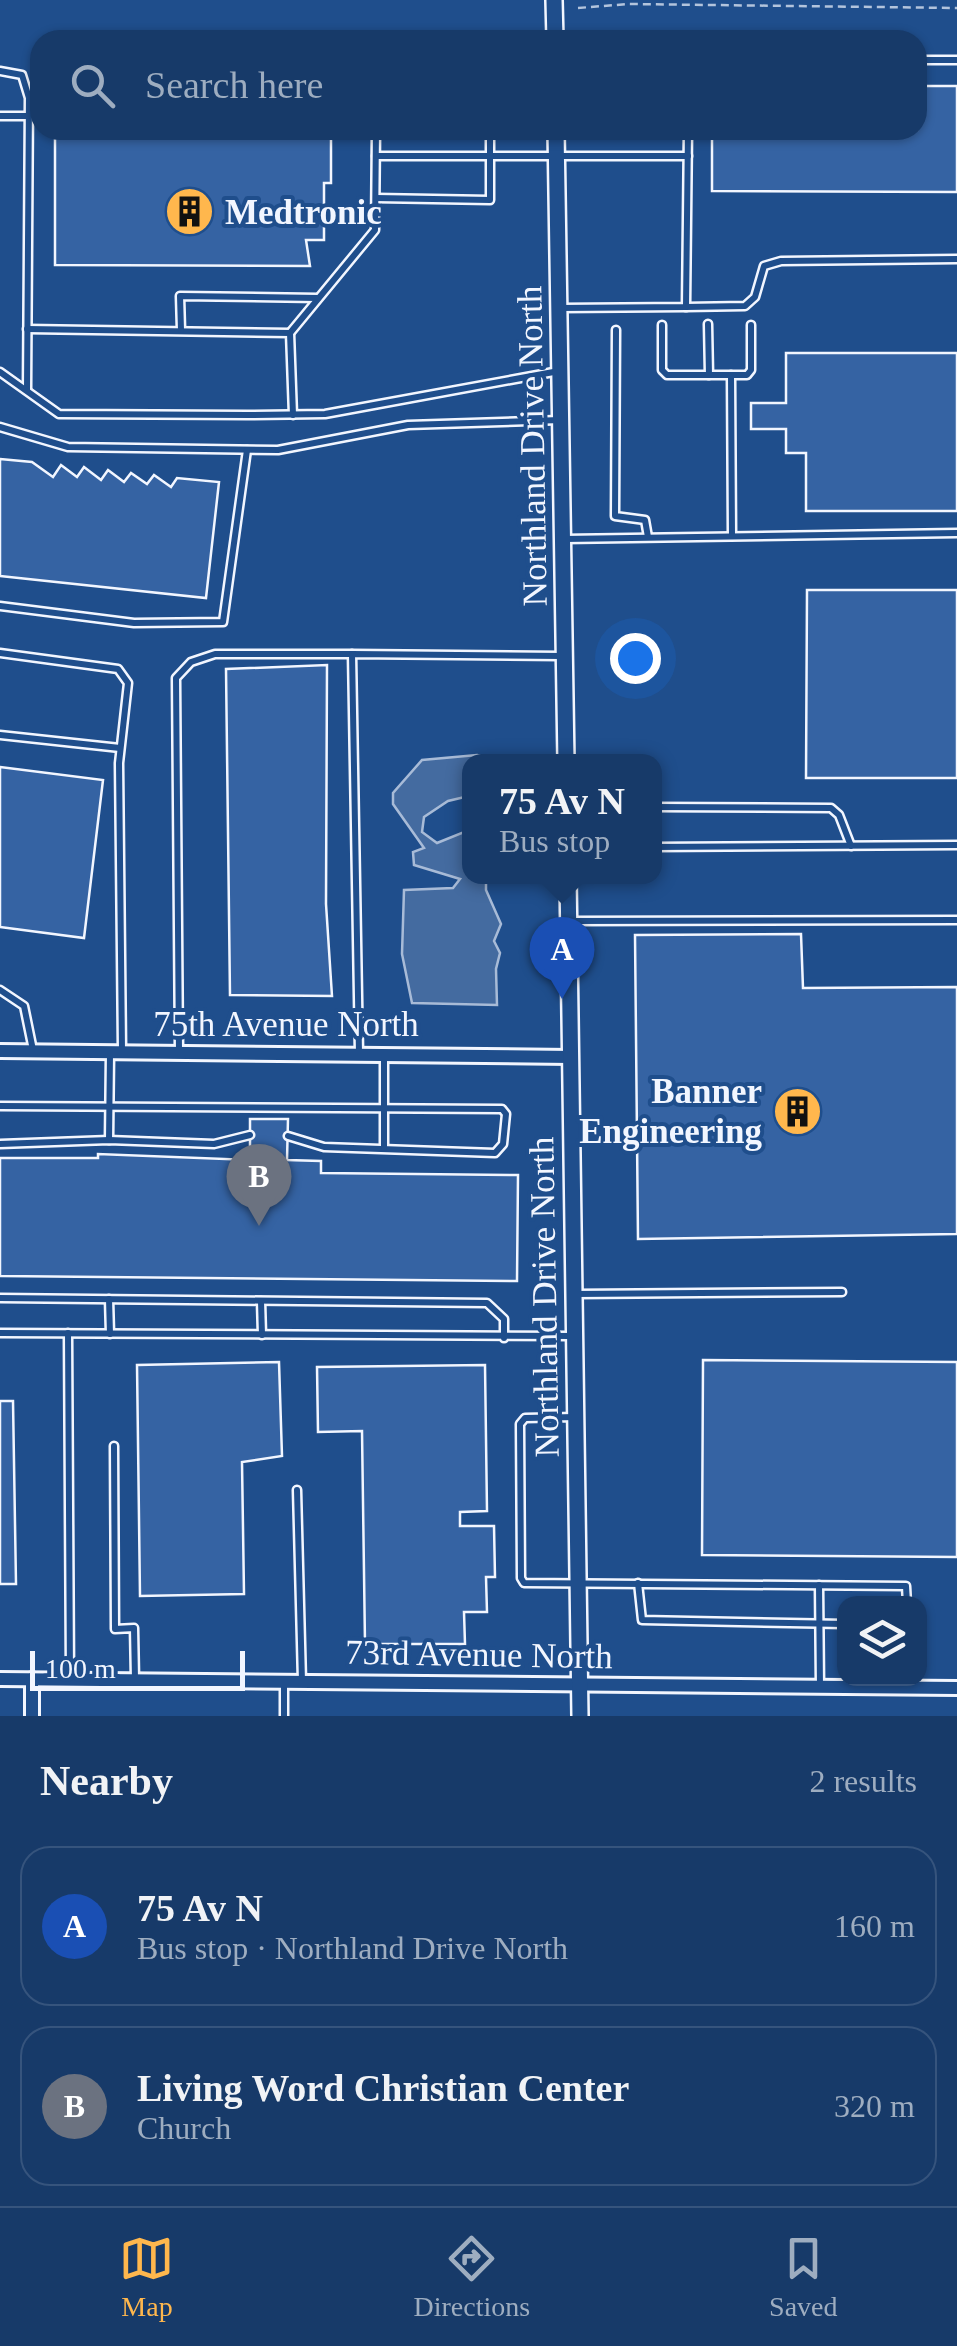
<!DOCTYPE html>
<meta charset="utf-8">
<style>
:root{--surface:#173a69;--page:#20416f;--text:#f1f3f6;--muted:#9eadc0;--line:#36547d;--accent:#ffb74d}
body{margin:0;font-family:"Times New Roman",serif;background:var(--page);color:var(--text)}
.controls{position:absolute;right:30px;bottom:30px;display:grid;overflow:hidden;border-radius:20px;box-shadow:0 2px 8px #0004}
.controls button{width:90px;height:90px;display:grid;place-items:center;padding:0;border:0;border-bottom:2px solid var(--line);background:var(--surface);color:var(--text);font:50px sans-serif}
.scale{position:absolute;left:30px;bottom:25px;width:215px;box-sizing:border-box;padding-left:10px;border:5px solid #f2f6ff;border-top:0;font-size:28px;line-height:35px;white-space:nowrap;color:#f2f6ff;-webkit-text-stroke:8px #1f4e8c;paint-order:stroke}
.you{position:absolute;left:635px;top:658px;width:35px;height:35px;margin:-25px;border:8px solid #fff;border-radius:50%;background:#1a73e8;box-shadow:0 0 0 15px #1a73e833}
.badge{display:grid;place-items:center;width:65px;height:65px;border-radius:50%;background:var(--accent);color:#fff;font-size:32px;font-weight:700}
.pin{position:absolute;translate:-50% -82px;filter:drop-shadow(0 2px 5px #0008)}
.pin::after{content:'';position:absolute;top:52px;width:35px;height:30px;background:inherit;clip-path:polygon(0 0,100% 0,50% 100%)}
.popup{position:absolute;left:462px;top:754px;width:200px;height:130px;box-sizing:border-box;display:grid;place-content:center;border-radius:20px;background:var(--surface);filter:drop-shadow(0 2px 8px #0005);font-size:32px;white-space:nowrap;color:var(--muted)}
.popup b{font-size:38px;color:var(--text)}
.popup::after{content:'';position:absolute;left:50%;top:100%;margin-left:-20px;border:20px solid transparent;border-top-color:var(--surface)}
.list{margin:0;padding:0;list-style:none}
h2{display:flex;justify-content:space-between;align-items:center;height:130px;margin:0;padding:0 40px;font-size:42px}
h2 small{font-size:32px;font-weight:400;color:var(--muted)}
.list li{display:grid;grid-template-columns:65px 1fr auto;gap:30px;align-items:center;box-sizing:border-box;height:160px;margin:0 20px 20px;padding:0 20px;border:2px solid var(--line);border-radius:30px}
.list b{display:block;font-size:38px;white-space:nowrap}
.list p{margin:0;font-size:32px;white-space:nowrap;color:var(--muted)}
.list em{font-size:32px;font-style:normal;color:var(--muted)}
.icon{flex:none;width:55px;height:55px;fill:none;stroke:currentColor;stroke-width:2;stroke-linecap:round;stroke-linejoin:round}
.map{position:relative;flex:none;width:957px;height:1716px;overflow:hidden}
.search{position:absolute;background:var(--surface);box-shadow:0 2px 8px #0004;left:30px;right:30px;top:30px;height:110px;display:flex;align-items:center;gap:25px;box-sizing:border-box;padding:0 35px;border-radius:30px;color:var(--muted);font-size:38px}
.sheet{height:490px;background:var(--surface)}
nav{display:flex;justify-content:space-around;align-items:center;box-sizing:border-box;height:140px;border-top:2px solid var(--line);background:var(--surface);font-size:28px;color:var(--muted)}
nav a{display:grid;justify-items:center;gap:5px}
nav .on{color:var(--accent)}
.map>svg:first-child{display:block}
</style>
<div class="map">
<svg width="957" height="1716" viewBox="0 0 957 1716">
<rect width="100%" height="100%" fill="#1f4e8c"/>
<!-- water -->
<path fill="#446ba0" stroke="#a8bbd7" stroke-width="2.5" d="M477,755L496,761L470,762L469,796L448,801L424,817L422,832L437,843L469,830L470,876L486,877V890L501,924L494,941L500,953L496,969L497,1005L412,1003L402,954L404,890L453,888L460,879L414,865L413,852L424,848L393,804V793L422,760Z"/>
<!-- building -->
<g fill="#3563a3" stroke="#f2f6ff" stroke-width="2.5">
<path d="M917,86H957V192L712,191V130H917Z"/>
<path d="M55,130H339L331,132V183H324V240H306L310,266L55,265Z"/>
<path d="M786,353H957V511H806V453H786V429H751V403H786Z"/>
<path d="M0,459L32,462L53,477L61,465L77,477L84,467L101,480L108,470L124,482L131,473L147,484L154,475L171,487L177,478L219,482L206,598L0,576Z"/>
<path d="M807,590H957V778H806Z"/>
<path d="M327,665L326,904L332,996L230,995L226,669Z"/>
<path d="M0,767L103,780L84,938L0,927Z"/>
<path d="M801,934L803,988L957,987V1234L638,1239L635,935Z"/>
<path d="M250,1119H288L287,1160L321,1161V1173L518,1175L517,1281L0,1276V1158H98V1154L250,1160Z"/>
<path d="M703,1360L957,1362V1557L702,1555Z"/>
<path d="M279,1362L282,1456L242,1462L244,1594L140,1596L137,1365Z"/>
<path d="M485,1365L487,1511L460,1512V1526H494L495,1577H486L487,1612H464L465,1644H365L362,1431L318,1432L317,1367Z"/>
<path d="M0,1401H13L16,1584H0Z"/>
</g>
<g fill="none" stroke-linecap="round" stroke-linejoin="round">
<defs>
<g id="service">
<path d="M917,60H957"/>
<path d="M0,71L22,75L29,98L27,390"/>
<path d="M0,116H28"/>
<path d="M376,156H688"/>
<path d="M376,198L490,200V130"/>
<path d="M686,307L745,306L755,297L764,266L781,261L957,259"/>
<path d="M560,308L686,307L688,130"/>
<path d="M708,324L709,375"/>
<path d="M662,325V370L667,375H731"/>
<path d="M27,329L290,333L293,415"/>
<path d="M181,330L180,296L318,298"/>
<path d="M616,330L615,516L645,520L648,537"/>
<path d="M290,333L375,230L376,130"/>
<path d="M0,372L59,414L247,415L325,414L559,371"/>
<path d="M0,427L68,447L278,450L408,425L560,420"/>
<path d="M732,536L731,375H747L751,370V325"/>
<path d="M564,539L957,533"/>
<path d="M0,606L134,623L223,622L247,450"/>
<path d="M0,653L118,669L128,683L119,763L122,1050"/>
<path d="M0,735L120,748"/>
<path d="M654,807L831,808L839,815L851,846"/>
<path d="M654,847L957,845"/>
<path d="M570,921L957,920"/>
<path d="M0,990L24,1006L33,1050"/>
<path d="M179,1052L176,678L191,662L215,654H352"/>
<path d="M359,1053L352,654L561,656"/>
<path d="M0,1106L502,1109L506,1114L503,1144L495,1153L324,1147L288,1136"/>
<path d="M109,1140L110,1054"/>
<path d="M0,1144L109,1140L214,1144L250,1135"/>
<path d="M384,1148V1056"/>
<path d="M575,1294L842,1292"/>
<path d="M0,1298L487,1303L504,1319V1338"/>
<path d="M109,1299L110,1334"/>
<path d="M261,1301L262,1335"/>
<path d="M0,1333L574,1336"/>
<path d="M68,1333L70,1678"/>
<path d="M576,1417L525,1418L520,1424L521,1578L524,1583L906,1586L907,1604"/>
<path d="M114,1446L115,1629L134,1628L135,1679"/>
<path d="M297,1490L302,1681"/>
<path d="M638,1583L642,1620L844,1624"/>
<path d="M819,1585L820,1687"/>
<path d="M284,1716V1682"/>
</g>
<g id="minor">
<path d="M0,1051L571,1057"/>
<path d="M0,1679L957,1688"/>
<path d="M32,1679V1716"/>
</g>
<g id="tertiary">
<path d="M554,0L555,40"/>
<path d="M556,130L566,762"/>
<path d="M568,876L580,1716"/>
</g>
</defs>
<!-- service casing -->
<use href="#service" stroke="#f2f6ff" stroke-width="11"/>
<!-- minor casing -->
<use href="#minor" stroke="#f2f6ff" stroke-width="18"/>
<!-- tertiary casing -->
<use href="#tertiary" stroke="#f2f6ff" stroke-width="20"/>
<!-- path -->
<path stroke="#b3c4dc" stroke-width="2.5" stroke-dasharray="8 5" stroke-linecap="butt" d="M578,8L629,4L957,8"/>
<!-- service -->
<use href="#service" stroke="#1f4e8c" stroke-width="6"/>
<!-- minor -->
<use href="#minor" stroke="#1f4e8c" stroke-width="12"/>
<!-- tertiary -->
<use href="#tertiary" stroke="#1f4e8c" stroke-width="15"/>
</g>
<!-- icons -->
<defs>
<symbol id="building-disc" viewBox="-11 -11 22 22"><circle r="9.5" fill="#ffb74d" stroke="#1f4e8c"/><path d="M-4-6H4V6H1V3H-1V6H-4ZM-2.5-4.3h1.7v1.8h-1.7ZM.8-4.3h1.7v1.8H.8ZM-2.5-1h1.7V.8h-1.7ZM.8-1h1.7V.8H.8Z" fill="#111"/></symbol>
</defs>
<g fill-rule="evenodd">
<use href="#building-disc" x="162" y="184" width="55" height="55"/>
<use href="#building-disc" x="770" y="1084" width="55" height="55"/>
</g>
<g text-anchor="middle" stroke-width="8" stroke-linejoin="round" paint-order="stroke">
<!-- poi labels -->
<g font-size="35" font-weight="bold" fill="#f2f6ff" stroke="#1f4e8c" text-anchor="start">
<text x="225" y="224">Medtronic</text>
<text x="762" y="1103" text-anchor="end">Banner<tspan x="762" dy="40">Engineering</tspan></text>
</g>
<!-- street labels -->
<g font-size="35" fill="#f2f6ff" stroke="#1f4e8c">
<text transform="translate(532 446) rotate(-91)" y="12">Northland Drive North</text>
<text x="286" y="1036">75th Avenue North</text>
<text transform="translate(544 1297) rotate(-91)" y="12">Northland Drive North</text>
<text transform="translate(479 1654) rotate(1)" y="12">73rd Avenue North</text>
</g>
</g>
</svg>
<div class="controls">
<button><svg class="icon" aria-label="layers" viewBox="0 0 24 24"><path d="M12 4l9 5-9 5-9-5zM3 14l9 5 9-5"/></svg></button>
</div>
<div class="scale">100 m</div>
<div class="you"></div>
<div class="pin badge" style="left:562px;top:999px;background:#1a4fb4">A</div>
<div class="popup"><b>75 Av N</b>Bus stop</div>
<div class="pin badge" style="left:259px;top:1226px;background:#6b7280">B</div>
<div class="search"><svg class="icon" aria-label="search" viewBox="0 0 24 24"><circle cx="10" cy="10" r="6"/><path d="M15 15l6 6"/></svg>Search here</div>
</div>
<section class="sheet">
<h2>Nearby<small>2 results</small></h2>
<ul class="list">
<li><span class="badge" style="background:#1a4fb4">A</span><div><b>75 Av N</b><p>Bus stop · Northland Drive North</p></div><em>160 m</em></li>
<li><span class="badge" style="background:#6b7280">B</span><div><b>Living Word Christian Center</b><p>Church</p></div><em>320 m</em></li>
</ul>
</section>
<nav>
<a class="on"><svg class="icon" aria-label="map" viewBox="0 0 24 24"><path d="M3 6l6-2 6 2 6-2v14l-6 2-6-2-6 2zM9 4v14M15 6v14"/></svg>Map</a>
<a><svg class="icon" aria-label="directions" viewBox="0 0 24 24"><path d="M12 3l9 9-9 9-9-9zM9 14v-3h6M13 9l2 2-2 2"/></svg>Directions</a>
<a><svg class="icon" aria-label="saved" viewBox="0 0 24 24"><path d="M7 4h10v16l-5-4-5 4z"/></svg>Saved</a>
</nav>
